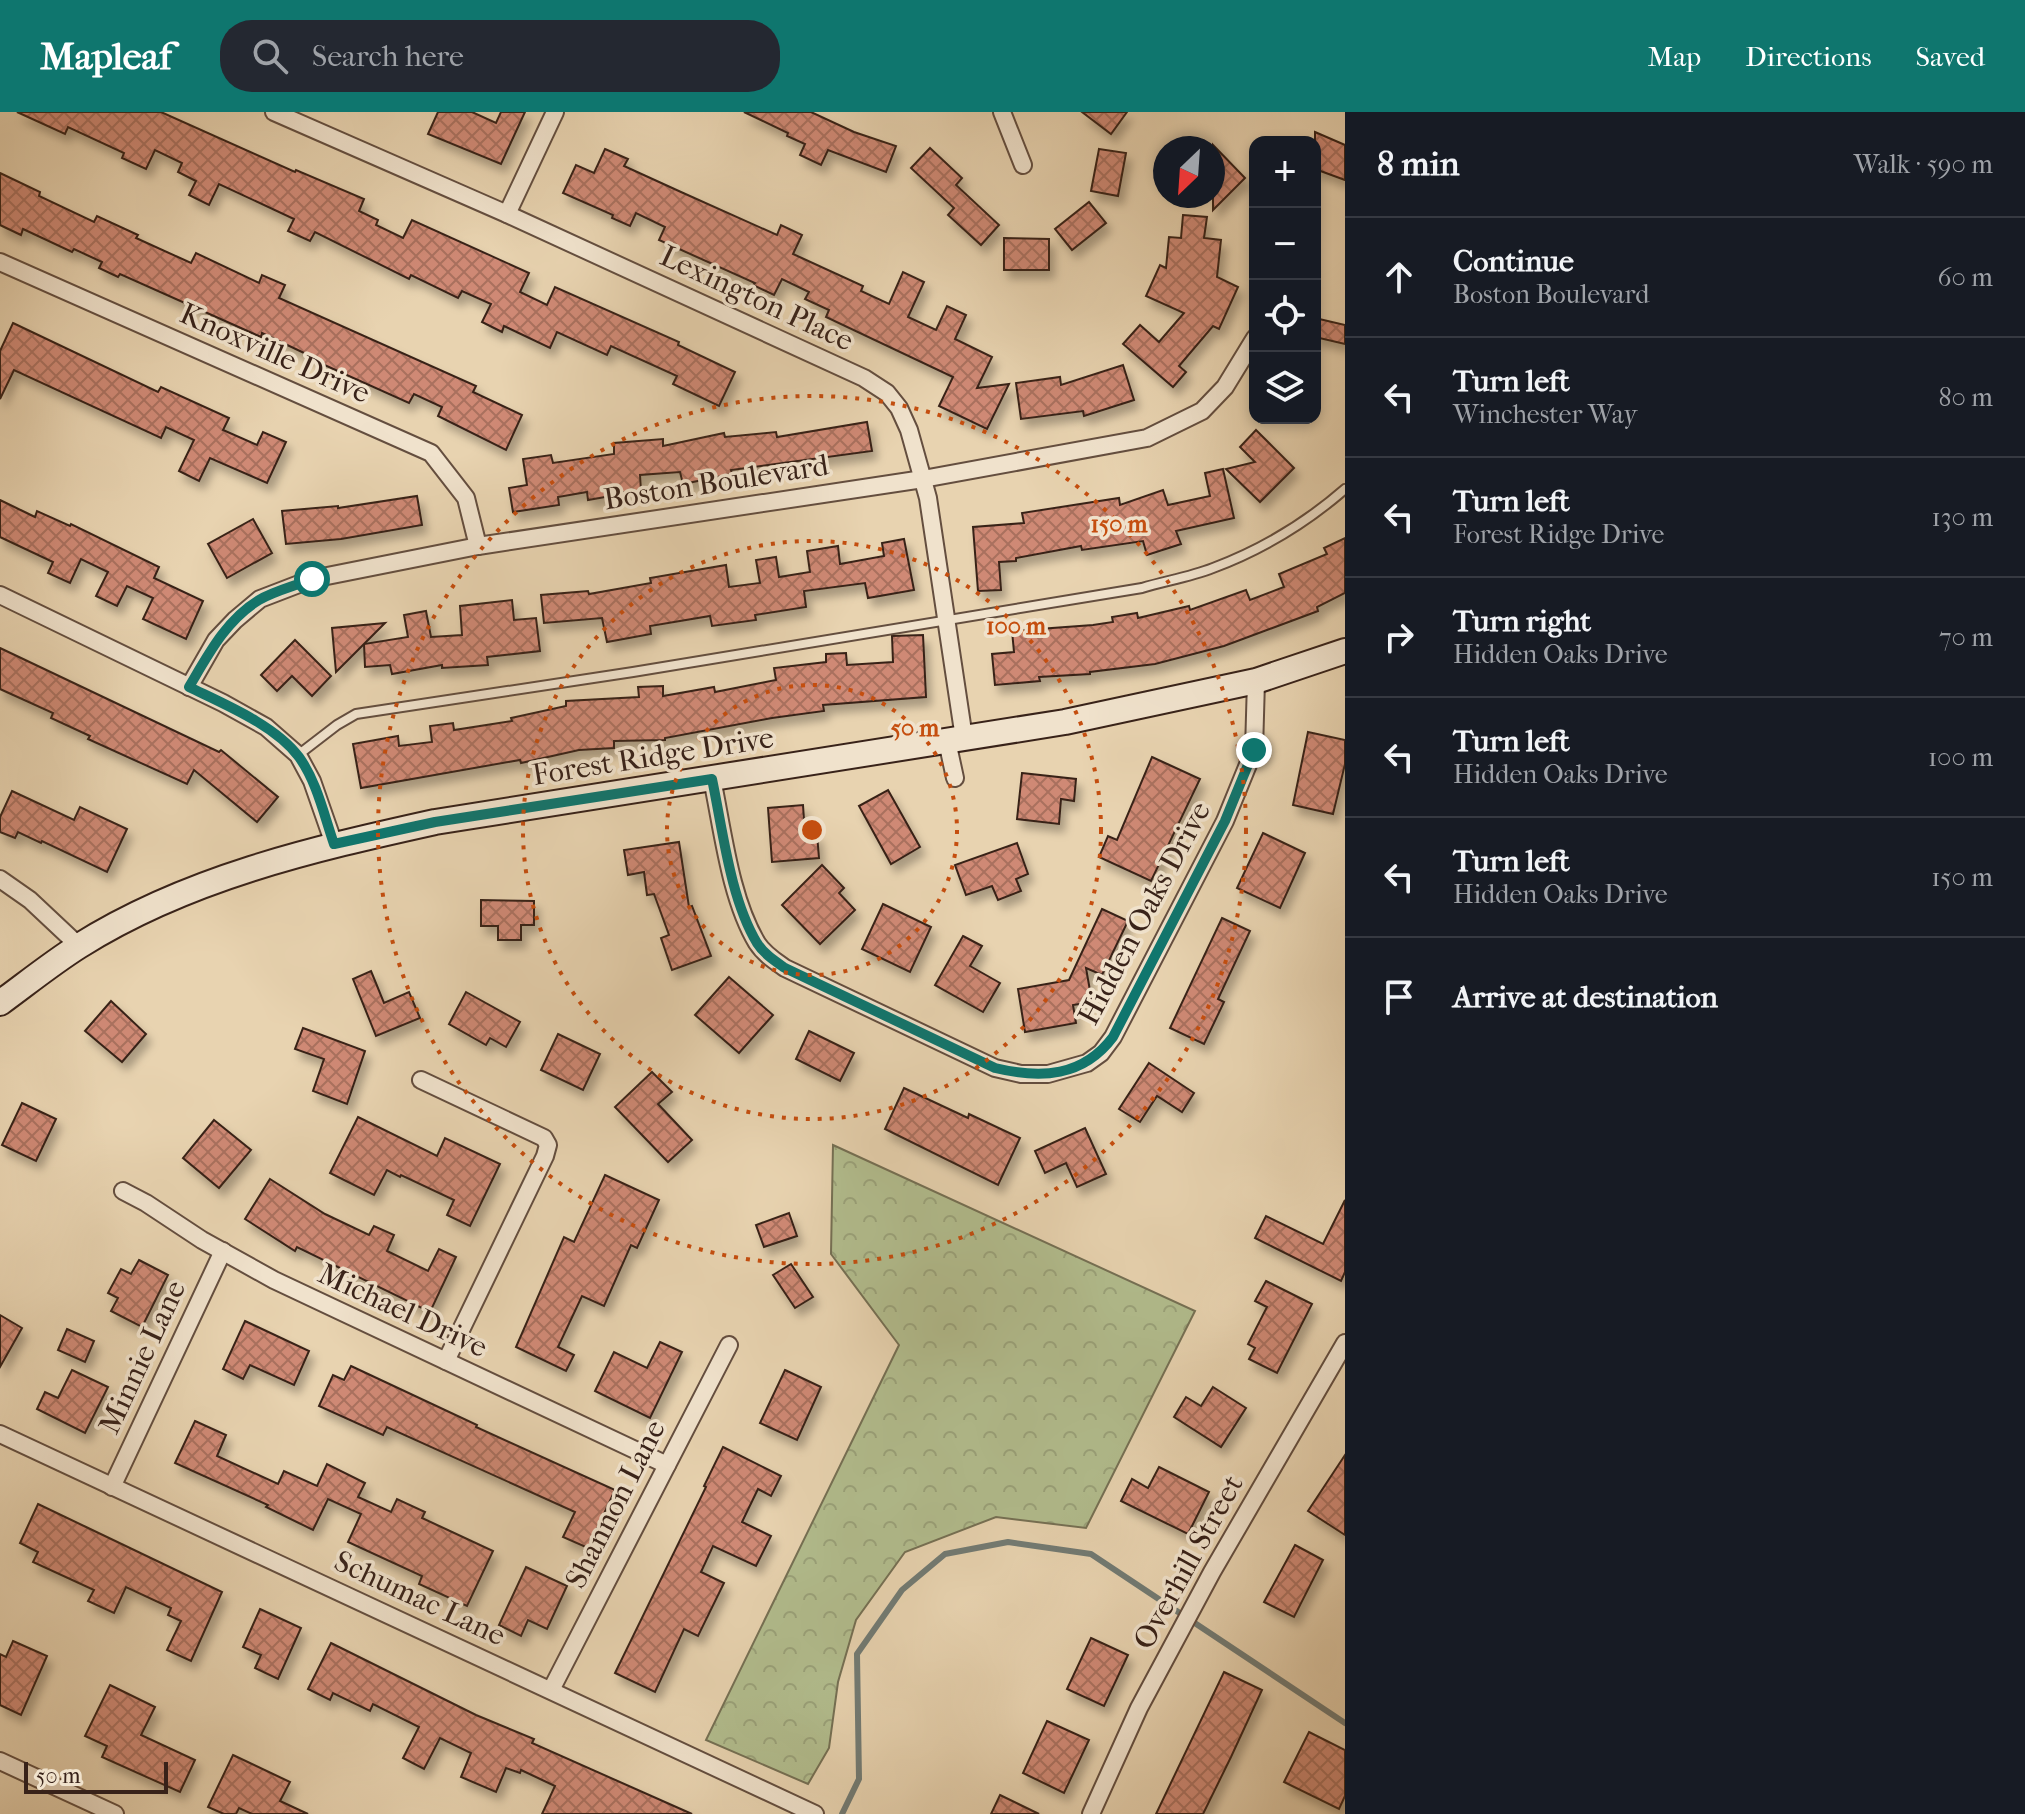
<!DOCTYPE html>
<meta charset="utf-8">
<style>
:root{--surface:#171b24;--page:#242831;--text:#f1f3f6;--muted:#9ea1a6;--line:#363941;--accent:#0f766e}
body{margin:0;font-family:"IM FELL French Canon",serif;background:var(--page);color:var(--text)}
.controls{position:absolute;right:24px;top:24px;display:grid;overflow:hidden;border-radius:16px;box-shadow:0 4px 12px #0003}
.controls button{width:72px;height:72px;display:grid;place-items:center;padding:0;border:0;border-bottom:2px solid var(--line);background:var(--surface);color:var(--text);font:40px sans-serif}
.compass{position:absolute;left:1153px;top:24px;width:72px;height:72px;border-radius:50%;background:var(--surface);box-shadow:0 4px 12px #0003;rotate:205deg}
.scale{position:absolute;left:24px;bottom:20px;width:144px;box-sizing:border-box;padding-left:8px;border:4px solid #382219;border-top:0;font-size:22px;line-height:28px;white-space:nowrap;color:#382219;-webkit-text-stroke:6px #f0e2cc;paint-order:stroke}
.stop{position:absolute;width:24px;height:24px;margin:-18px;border:6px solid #0f766e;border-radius:50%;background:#fff}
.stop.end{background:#0f766e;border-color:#fff;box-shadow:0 2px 8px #0008}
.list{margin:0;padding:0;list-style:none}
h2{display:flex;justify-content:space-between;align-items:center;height:104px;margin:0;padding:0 32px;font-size:34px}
h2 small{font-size:26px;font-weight:400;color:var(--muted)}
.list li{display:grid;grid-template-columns:52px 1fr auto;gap:24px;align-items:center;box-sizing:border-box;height:120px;padding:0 32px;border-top:2px solid var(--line)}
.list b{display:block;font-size:30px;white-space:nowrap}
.list p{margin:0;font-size:26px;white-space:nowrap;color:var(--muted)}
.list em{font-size:26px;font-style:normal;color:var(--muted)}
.icon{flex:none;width:44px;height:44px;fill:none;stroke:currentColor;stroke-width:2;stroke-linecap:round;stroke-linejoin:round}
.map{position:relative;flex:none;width:1345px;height:1702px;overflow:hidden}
header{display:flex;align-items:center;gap:48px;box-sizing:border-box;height:112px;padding:0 40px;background:var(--accent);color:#fff}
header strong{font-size:38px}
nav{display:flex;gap:44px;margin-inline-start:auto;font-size:28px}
.search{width:560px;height:72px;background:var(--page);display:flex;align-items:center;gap:20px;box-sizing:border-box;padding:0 28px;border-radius:32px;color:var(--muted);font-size:30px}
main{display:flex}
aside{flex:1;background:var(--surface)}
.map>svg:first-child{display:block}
</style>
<header>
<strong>Mapleaf</strong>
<div class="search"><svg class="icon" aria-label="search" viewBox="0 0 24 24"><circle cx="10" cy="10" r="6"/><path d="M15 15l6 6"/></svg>Search here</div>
<nav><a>Map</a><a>Directions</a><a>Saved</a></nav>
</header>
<main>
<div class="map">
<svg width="1345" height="1702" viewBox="0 0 1345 1702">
<defs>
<pattern id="forest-crowns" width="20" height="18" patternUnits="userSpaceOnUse" patternTransform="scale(2)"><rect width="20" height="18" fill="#b2bd8e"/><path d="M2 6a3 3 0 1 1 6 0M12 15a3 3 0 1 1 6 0" fill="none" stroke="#9aa27a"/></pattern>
<pattern id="building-cross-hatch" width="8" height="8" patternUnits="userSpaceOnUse" patternTransform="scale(2)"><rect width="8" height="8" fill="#cf8974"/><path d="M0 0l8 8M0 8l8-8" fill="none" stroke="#a9705e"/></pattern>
<filter id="shadow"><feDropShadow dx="5" dy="8" stdDeviation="4" flood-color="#0004"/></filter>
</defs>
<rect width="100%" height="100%" fill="#e8d3b0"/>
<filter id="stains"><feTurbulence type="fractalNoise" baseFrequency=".0025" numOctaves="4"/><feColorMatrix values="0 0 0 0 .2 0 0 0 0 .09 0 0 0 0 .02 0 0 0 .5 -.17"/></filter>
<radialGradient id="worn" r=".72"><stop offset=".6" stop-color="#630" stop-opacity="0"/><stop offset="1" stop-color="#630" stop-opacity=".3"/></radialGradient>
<!-- forest -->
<path fill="url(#forest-crowns)" stroke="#757054" stroke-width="2" d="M833,1033L1195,1199L1086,1416L996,1405L905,1440L856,1508L838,1570L829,1636L808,1672L706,1628L899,1233L831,1142Z"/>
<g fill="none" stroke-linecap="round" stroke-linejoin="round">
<!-- stream -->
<path stroke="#727b74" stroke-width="6" d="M842,1702L859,1667L857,1542L902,1478L945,1442L1008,1430L1091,1442L1345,1611"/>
</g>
<!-- building -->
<g fill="url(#building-cross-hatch)" stroke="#382219" stroke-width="2" filter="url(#shadow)">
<path d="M17,0H161L295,60L296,58L364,87L359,99L378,108L376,113L403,126L412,108L529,161L520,180L547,193L555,175L679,230L678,233L735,260L719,294L673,272L677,264L611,234L607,243L557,220L550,236L504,214L502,220L482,210L491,192L462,179L458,186L411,163L409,167L315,120L310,129L288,119L294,107L219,72L209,93L189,83L196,69L178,60L182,51L155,38L146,57L122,46L124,41L68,15L65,22Z"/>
<path d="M438,0H472L496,11L501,0H525L501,52L428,22Z"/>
<path d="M744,0H811L854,20L896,34L886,60L828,38L821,53L800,43L805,32L787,24L788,21Z"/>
<path d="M1082,0H1127L1111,22Z"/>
<path d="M1315,20L1345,33V68L1315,57Z"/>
<path d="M1213,33L1245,66L1213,98Z"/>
<path d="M930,36L962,66L956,73L999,113L981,133L948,103L954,96L911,56Z"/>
<path d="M605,37L628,47L624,54L681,80L777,123L781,113L802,123L793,142L863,174L861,179L889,192L903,160L924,170L908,205L936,218L947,194L966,203L955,227L992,245L977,276L1009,272L987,317L939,294L953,265L826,205L829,198L805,187L809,180L782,167L774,183L753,173L755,171L659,128L665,115L636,101L630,114L612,106L613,103L563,81L576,53L594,61Z"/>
<path d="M1099,37L1126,41L1118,84L1091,79Z"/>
<path d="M0,61L40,80L39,84L94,110L97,104L138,123L136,126L191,151L196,141L259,171L262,163L285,173L279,186L476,274L473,280L522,303L506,338L438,304L442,295L414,282L409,291L320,251L321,249L262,221L261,225L120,162L118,165L99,156L102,150L74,137L72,140L23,117L21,123L0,113Z"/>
<path d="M1089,90L1106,111L1072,138L1055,117Z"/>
<path d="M1183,103L1207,105L1204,126L1221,128L1217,165L1238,175L1219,217L1213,214L1179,254L1186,260L1173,275L1123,232L1140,213L1159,230L1184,201L1146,184L1160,153L1166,156L1169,125L1181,126Z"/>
<path d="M1004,126L1049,127V158H1004Z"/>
<path d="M1315,206L1345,213V232L1315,225Z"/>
<path d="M13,211L158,280L161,275L229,306L223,318L257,333L263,320L286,330L267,371L210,346L199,369L179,359L194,328L166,315L161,326L14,258L0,287V239Z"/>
<path d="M1123,253L1134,288L1084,304L1083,299L1021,307L1016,271L1060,265L1061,273Z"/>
<path d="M867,310L872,339L731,358L732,362L683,372L680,360L640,363L641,379L610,381L611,384L588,388L587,380L558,385L559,393L513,400L509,376L527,373L523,347L551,343L553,351L614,342V331L663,327V334L724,321L725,325L776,320L777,325Z"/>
<path d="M1256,318L1294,356L1260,390L1226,357L1255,350L1240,335Z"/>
<path d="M1223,357L1234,406L1176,419L1181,432L1147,443L1143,429L1082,438L1081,434L1016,446V449L999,450L1001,478L978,479L973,415L1024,411L1022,401L1119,386L1120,393L1163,378L1168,393L1210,384L1205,361Z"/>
<path d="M417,384L422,413L341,427L286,432L282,399L338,394V396Z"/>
<path d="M0,388L35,405L37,399L70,414L71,412L159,455L154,466L203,489L186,527L143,507L153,486L127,474L117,494L96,484L108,460L81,447L70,471L48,461L53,450L0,425Z"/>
<path d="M253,407L272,441L227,466L208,432Z"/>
<path d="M1345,426V481L1317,495L1318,499L1224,534L1155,552L1090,560V562L1039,565L1040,569L995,573L992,542L1014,540L1012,519L1093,513L1113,510L1112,505L1137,501L1138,506L1189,494L1190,498L1246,478L1250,488L1284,475L1279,462L1327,442L1324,436Z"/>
<path d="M904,427L914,478L868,486L865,471L804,479L806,495L755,503L756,508L712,514L710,504L650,514L651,522L607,530L602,506L544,511L541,483L588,479L589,482L651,471L650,466L726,453L729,475L760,471L756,448L776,445L779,465L810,460L807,439L838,434L840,452L884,444L882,431Z"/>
<path d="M512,488L514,508L536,506L540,539L487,545L488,553L442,556V553L392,562L390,553L365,555L364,532L408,525L404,503L426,499L431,525L462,523L460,494Z"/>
<path d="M385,511L336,560L332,516Z"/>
<path d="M923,523L926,585L823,593L824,599L772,606L665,626V628L614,629V636L579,638L521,651L520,648L361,676L353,632L398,624L399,634L432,630L430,614L453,611L454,618L512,609L511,606L566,594V589L639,585L638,575L663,574V584L714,575L715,580L776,568L774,556L826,550V542L846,541L847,553L893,550L892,524Z"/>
<path d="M295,528L331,564L312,584L292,564L277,579L261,563Z"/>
<path d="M0,536L219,640L221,638L278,685L257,710L194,658L187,672L88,627L90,624L51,606L53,601L0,577Z"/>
<path d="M1308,620L1345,628V652L1333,702L1293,693Z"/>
<path d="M1152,645L1200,667L1151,769L1099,745L1108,724L1117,728Z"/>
<path d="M1022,661L1076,667L1074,689L1061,687L1059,712L1017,707Z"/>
<path d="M888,678L920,735L891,752L859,694Z"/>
<path d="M12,679L74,708L80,695L127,717L107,760L42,729L41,731L18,720L15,726L0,720V705Z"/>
<path d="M803,693L805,723L817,722L819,746L772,750L768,696Z"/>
<path d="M1263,721L1305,741L1280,796L1237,776Z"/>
<path d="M679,730L689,795L692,794L711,844L672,858L661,826L669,823L654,782L647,783L644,760L628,763L624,738Z"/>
<path d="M1017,731L1028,762L1016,767L1021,779L998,788L992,774L966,783L955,753Z"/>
<path d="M822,753L844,776L839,781L855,798L820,832L782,793Z"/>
<path d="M481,788L534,789V813H521V828H498V814H481Z"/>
<path d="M883,792L931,815L910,860L862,837Z"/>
<path d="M1102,797L1128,809L1102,863L1086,856L1092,890L1073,893L1076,911L1025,920L1018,877L1069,868Z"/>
<path d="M1222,806L1250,819L1218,887L1224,890L1204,932L1170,916Z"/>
<path d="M963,824L982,834L970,854L1000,871L983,900L935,873Z"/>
<path d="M371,859L384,891L409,880L420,906L376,924L353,867Z"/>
<path d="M729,865L773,903L739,941L695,903Z"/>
<path d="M466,880L520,910L506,935L490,926L486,933L449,912Z"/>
<path d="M111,889L146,922L122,950L85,919Z"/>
<path d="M303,916L365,939L347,992L313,979L324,947L295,937Z"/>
<path d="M809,919L854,941L840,969L796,947Z"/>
<path d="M558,922L600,942L583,978L541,958Z"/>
<path d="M1149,951L1194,981L1182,1000L1157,984L1140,1010L1119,997Z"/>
<path d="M652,960L672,980L658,992L692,1028L668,1050L615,995Z"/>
<path d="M904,976L968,1006L969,1002L1020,1026L998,1073L885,1017Z"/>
<path d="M22,991L56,1007L36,1049L2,1033Z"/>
<path d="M358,1005L437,1044L445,1026L500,1052L470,1114L447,1103L454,1088L401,1063L400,1065L387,1058L374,1083L330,1061Z"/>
<path d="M214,1008L251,1038L219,1076L183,1046Z"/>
<path d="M1085,1016L1106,1062L1077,1075L1066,1051L1045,1061L1035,1039Z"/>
<path d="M605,1063L659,1088L637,1136L631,1133L604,1194L582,1184L558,1235L574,1243L566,1259L516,1235L564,1125L574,1130Z"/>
<path d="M270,1067L325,1102L369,1123L374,1114L394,1123L387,1139L428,1159L439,1137L456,1145L430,1200L297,1135L295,1139L245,1107Z"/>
<path d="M1345,1088V1160L1341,1169L1255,1126L1266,1104L1323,1132Z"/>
<path d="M789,1101L797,1124L764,1135L756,1113Z"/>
<path d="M139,1148L168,1163L142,1215L111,1199L118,1186L108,1181L121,1157L131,1162Z"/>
<path d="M791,1152L813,1185L795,1196L773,1163Z"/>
<path d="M1266,1169L1312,1192L1277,1261L1249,1247L1255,1236L1248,1232L1267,1195L1255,1189Z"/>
<path d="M0,1203L22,1216L0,1255Z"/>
<path d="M245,1209L309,1239L294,1273L250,1253L243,1267L223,1257Z"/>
<path d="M67,1217L94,1229L85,1250L58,1238Z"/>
<path d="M660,1230L682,1240L650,1306L595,1279L614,1240L647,1256Z"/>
<path d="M351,1254L477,1313L476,1315L615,1378L588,1436L563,1425L575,1400L387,1315L383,1323L319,1294L333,1263L344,1268Z"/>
<path d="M72,1258L108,1275L85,1321L37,1297L45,1280L58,1286Z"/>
<path d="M785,1258L821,1275L797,1328L760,1311Z"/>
<path d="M1213,1275L1246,1296L1221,1335L1174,1305L1186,1285L1201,1294Z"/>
<path d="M195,1309L226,1323L217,1344L278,1372L284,1359L317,1374L327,1352L365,1371L358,1385L391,1400L397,1387L425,1400L422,1406L493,1439L467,1494L419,1472L422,1464L348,1430L361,1402L328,1387L313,1418L266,1395L268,1393L175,1351Z"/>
<path d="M723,1335L781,1364L771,1384L758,1377L742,1410L771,1424L756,1454L713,1434L701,1460L724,1471L698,1524L684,1517L655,1580L615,1561L706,1375L704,1374Z"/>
<path d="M1345,1343V1423L1308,1399Z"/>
<path d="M1159,1355L1209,1380L1188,1422L1121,1389L1132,1367L1148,1376Z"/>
<path d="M38,1392L222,1480L191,1549L167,1538L181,1509L168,1503L171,1496L126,1475L114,1501L88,1489L94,1478L33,1450L38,1440L20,1431Z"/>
<path d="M1295,1433L1323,1448L1294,1505L1264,1490Z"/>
<path d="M526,1455L567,1474L547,1517L528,1508L521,1524L499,1513Z"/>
<path d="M260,1497L301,1516L278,1567L255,1556L261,1543L243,1535Z"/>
<path d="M1091,1526L1128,1543L1104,1594L1067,1577Z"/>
<path d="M13,1529L47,1544L21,1603L0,1593V1542L6,1545Z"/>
<path d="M331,1531L476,1603L534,1627L532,1631L692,1702H542L555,1674L521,1658L520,1661L506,1656L496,1680L461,1665L471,1641L440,1626L424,1657L403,1646L419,1615L373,1592L370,1599L333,1581L330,1588L308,1577Z"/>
<path d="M1224,1560L1262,1578L1231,1645L1203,1702H1156Z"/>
<path d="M110,1573L155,1595L141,1623L195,1648L180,1680L102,1645L107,1634L85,1624Z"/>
<path d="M1047,1609L1089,1628L1064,1681L1023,1661Z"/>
<path d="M1309,1620L1345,1638V1684L1339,1697L1284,1670Z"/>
<path d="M233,1643L290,1670L280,1689L308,1702H252L239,1696L236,1702H224L208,1695Z"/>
<path d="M1000,1683L1039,1702H991Z"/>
</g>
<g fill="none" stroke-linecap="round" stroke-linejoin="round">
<defs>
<path id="lane" d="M298,643L337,613L356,602L633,560L1142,476C1165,469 1190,465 1213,456C1261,438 1306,411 1345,377"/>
<g id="street">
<path d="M274,0L507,102L864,266L887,281L899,296L909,318L928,386L964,626"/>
<path d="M1002,0L1023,53"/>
<path d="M507,102L555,0"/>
<path d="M0,150L431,341L466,386L478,434"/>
<path d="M0,483L223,591L266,615L298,643L312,669L334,732"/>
<path d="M189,575L216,528L235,508L260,487L312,467L478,434L923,367L1147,326L1202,299L1225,275L1255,226"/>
<path d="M947,629L955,666"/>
<path d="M712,667C723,719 730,786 757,831C764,842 775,849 785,856L995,956L1021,962H1048L1087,951L1101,941L1113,925L1225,709L1254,638L1256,569"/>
<path d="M0,767L30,788L79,834"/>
<path d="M421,968L544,1026L548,1033L545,1044L446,1249"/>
<path d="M123,1079L146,1091L202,1128L274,1168L667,1353"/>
<path d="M0,1322L815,1702"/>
<path d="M112,1375L223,1139"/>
<path d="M551,1578L729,1233"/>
<path d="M0,1649L115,1702"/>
<path d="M1091,1702L1139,1596L1212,1460L1345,1231"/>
</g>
<path id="secondary" d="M0,891C26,872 52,851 79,834C187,766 313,737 435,710L1065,610L1256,569L1345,539"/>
</defs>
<!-- lane casing -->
<use href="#lane" stroke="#644e3f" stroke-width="12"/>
<!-- street casing -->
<use href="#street" stroke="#644e3f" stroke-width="20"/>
<!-- secondary casing -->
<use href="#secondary" stroke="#382219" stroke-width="28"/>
<!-- lane -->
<use href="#lane" stroke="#f0e2cc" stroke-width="8"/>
<!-- street -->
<use href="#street" stroke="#f0e2cc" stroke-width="16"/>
<!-- secondary -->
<use href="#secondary" stroke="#f0e2cc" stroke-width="24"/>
</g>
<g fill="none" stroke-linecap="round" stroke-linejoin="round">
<!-- route -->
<path stroke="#0f766e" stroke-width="10" d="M312,467C295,474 274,479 259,488C226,508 208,543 189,575C224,592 275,613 299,645C317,670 324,703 334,732L435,710L712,667C723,719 730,786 757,831C764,842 775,849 785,856L995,956C1041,967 1083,965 1113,925L1225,709L1254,638"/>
</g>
<!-- distance rings -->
<g fill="none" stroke="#c54e0f" stroke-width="4" stroke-dasharray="4 8">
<circle cx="812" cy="718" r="145"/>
<circle cx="812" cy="718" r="289"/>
<circle cx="812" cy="718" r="434"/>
</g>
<g text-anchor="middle" stroke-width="7" stroke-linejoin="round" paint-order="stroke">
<!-- street labels -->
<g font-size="30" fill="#382219" stroke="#f0e2cc">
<text transform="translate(757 186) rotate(25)" y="10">Lexington Place</text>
<text transform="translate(275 241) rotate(24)" y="10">Knoxville Drive</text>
<text transform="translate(716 370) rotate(-9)" y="10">Boston Boulevard</text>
<text transform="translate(653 644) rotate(-9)" y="10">Forest Ridge Drive</text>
<text transform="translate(1144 801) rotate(-62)" y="10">Hidden Oaks Drive</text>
<text transform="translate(403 1198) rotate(25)" y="10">Michael Drive</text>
<text transform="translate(142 1245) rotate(-65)" y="10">Minnie Lane</text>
<text transform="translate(615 1392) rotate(-63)" y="10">Shannon Lane</text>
<text transform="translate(1188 1450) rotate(-61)" y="10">Overhill Street</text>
<text transform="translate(420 1486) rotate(25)" y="10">Schumac Lane</text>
</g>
</g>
<circle cx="812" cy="718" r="12" fill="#c54e0f" stroke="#f0e2cc" stroke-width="4"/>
<g font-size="24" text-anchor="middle" font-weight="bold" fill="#c54e0f" stroke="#f0e2cc" stroke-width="7" stroke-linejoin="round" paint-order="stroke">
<text x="1119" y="420">150 m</text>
<text x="1016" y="522">100 m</text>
<text x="915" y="624">50 m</text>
</g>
<rect width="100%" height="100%" filter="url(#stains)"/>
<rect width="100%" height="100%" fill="url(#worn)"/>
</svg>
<div class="controls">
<button>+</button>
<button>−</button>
<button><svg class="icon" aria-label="locate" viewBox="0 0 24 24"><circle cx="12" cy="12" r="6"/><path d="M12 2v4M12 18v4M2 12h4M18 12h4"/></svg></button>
<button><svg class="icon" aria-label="layers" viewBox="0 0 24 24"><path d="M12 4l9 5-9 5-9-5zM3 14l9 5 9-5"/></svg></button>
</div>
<svg class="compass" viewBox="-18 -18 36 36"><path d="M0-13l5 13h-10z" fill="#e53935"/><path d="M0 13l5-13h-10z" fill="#9ea1a6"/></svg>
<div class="scale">50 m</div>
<div class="stop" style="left:312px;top:467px"></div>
<div class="stop end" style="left:1254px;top:638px"></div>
</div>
<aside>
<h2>8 min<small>Walk · 590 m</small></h2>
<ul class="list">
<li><svg class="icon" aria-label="ahead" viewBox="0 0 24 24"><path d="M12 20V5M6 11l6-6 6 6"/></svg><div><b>Continue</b><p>Boston Boulevard</p></div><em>60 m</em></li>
<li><svg class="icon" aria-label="left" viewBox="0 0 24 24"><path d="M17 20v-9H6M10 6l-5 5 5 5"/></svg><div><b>Turn left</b><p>Winchester Way</p></div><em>80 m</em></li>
<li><svg class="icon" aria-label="left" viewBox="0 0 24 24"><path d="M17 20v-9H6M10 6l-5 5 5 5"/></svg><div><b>Turn left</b><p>Forest Ridge Drive</p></div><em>130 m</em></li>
<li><svg class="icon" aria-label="right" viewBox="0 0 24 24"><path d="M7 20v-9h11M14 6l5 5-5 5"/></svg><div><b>Turn right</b><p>Hidden Oaks Drive</p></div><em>70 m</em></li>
<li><svg class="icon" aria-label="left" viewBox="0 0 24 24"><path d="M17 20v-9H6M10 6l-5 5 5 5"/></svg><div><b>Turn left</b><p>Hidden Oaks Drive</p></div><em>100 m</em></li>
<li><svg class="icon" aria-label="left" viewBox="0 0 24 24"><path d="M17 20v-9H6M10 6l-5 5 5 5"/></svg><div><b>Turn left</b><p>Hidden Oaks Drive</p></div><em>150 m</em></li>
<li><svg class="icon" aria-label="arrive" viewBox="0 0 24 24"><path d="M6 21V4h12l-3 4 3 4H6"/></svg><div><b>Arrive at destination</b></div></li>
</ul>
</aside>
</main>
